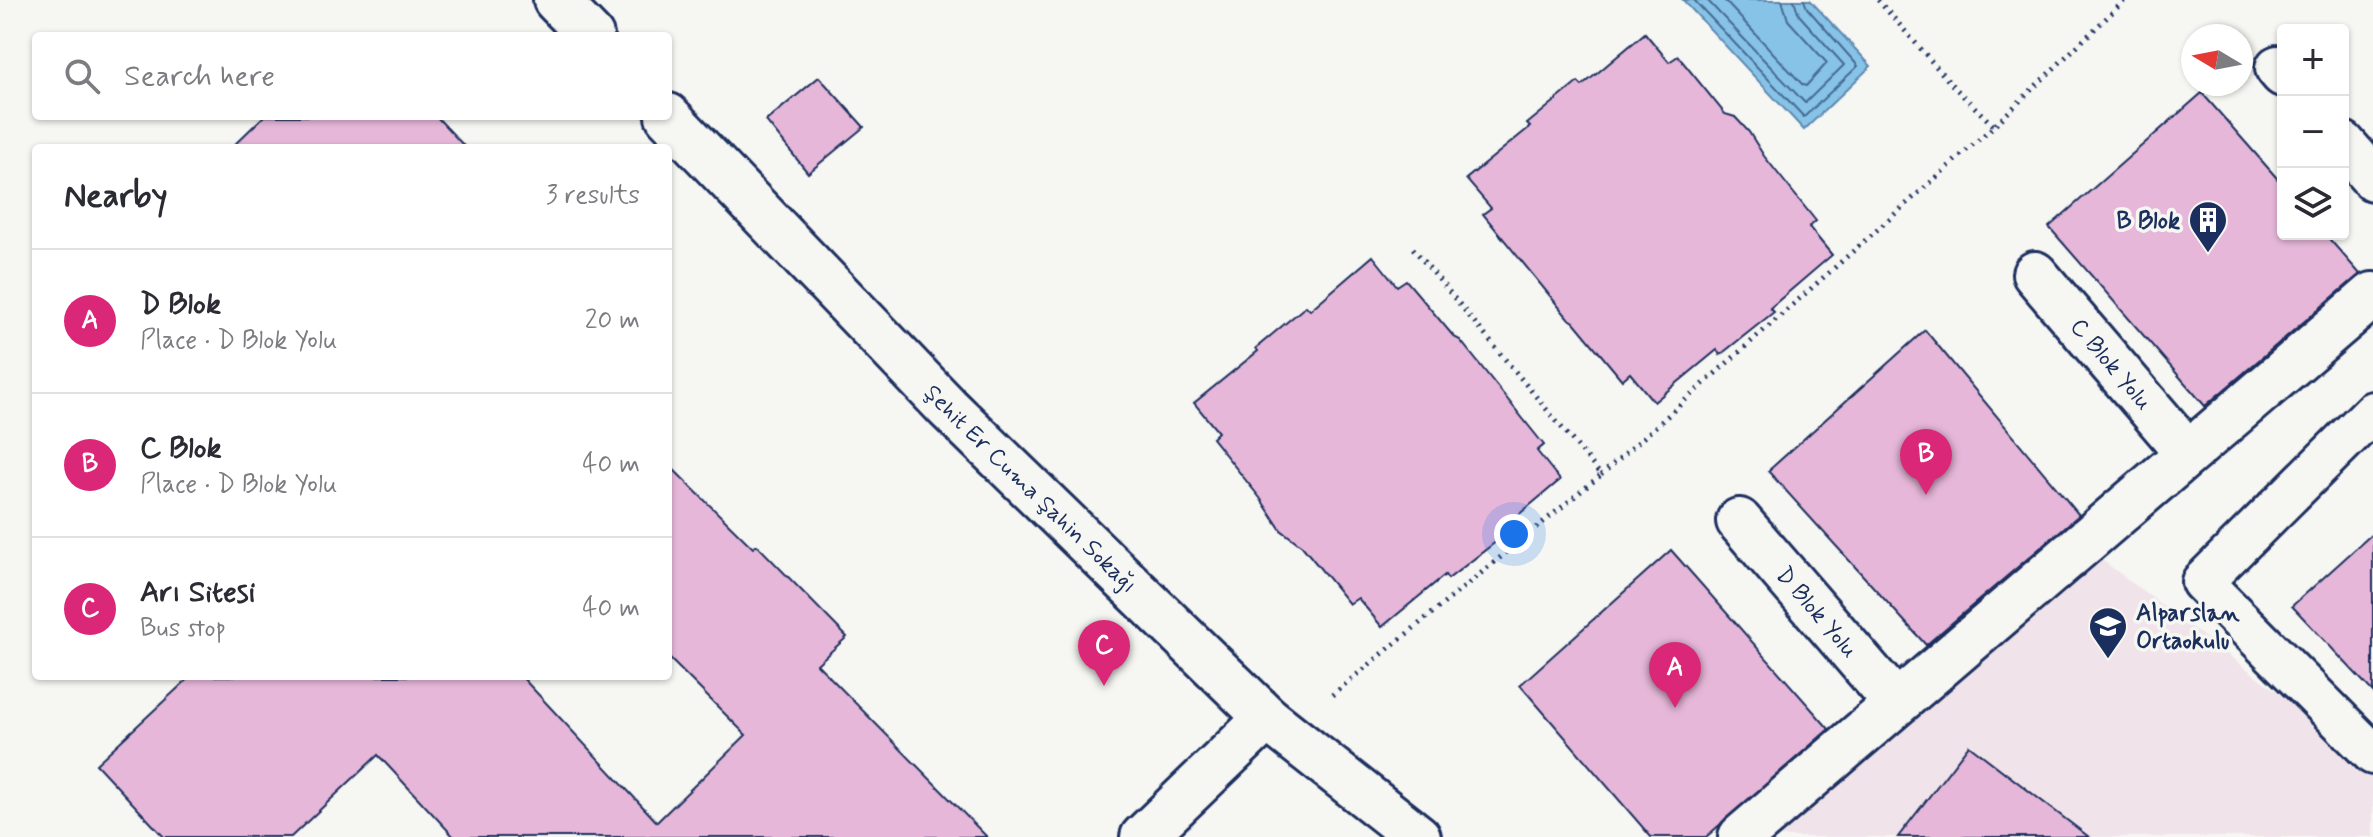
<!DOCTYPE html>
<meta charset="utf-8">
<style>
:root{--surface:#fff;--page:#f2f2f3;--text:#2b2b33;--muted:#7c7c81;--line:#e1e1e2;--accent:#db2777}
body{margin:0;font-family:Mynerve,sans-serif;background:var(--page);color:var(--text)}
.controls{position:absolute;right:24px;top:24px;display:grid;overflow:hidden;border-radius:8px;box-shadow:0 2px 6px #0004}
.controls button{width:72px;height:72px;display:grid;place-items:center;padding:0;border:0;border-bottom:2px solid var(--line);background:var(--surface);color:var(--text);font:40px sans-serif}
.compass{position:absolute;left:2181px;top:24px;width:72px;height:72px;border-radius:50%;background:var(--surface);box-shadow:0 2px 6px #0004;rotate:280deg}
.you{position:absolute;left:1514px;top:534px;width:28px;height:28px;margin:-20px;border:6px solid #fff;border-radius:50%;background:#1a73e8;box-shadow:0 0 0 12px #1a73e833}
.badge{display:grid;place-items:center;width:52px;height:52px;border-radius:50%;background:var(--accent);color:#fff;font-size:26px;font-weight:700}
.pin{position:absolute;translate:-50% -66px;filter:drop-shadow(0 2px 4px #0008)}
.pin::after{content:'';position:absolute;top:42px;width:28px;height:24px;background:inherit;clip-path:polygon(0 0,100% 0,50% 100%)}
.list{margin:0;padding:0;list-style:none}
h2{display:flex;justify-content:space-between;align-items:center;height:104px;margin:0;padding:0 32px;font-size:34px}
h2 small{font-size:26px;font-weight:400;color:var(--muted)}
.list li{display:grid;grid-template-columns:52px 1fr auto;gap:24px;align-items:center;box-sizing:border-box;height:144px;padding:0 32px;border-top:2px solid var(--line)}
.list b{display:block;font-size:30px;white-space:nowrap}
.list p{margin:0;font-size:26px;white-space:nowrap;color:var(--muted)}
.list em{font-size:26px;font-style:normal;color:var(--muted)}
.icon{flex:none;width:44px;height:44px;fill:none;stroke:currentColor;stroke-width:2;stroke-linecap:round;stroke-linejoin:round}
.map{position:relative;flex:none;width:2373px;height:837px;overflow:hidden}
.search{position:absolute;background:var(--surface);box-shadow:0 2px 6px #0004;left:32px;top:32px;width:640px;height:88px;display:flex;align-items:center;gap:20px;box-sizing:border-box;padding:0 28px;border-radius:8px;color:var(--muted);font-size:30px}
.panel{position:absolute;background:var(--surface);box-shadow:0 2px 6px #0004;left:32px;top:144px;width:640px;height:536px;border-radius:8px}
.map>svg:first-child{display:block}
</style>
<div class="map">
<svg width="2373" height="837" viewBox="0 0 2373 837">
<rect width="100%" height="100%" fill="#f6f6f2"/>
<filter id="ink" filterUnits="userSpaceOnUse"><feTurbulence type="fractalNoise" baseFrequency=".0125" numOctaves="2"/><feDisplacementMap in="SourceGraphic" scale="16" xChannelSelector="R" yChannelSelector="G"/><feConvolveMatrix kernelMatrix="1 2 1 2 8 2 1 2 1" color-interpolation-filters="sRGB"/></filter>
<g filter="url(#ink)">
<!-- built -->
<path fill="#f1e3ea" d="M2098,557L2373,764V837H1779Z"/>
<!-- water -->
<path fill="#87c3e6" stroke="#5c88b0" stroke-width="2" d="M1683,0H1810L1871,66L1804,130Z"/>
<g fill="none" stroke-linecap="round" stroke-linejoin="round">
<!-- shore -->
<g stroke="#466a94" stroke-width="2">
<path d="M1694,0L1804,117L1858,66L1807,8L1804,0"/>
<path d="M1707,0L1805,103L1844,65L1799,15L1794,0"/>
<path d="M1724,0L1802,84L1806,86L1827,63L1788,20L1782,0"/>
</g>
</g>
<!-- building -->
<g fill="#e6b7d9" stroke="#1b2f5e" stroke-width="2">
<path d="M1645,33L1669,62L1678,56L1725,114L1735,117L1749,132L1764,156L1816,221L1809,227L1832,255L1770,308L1774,312L1720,355L1717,350L1654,402L1630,373L1622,380L1574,322L1568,318L1483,214L1491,208L1466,179L1530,127L1527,124L1578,82L1582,86Z"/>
<path d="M819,77L864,127L808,173L766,121Z"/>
<path d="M2202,93L2283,185V234H2325L2360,274L2205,406L2049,227Z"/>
<path d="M264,116H436L466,148H231Z"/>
<path d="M1373,256L1397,286L1406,280L1454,337L1460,340L1544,445L1537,451L1560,480L1498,532L1502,537L1448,579L1445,575L1382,627L1358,598L1349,604L1302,546L1281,530L1260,498L1212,438L1218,432L1194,403L1258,351L1256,348L1306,306L1310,310Z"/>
<path d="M1925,330L2079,515L1926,645L1768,471Z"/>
<path d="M668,464L753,548L757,545L847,637L817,664L987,837H454L378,755L291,837H164L96,764L191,676H521L657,822L746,735L668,657Z"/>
<path d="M2373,533V692L2292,606Z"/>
<path d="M1671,550L1829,729L1706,837H1651L1520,685Z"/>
<path d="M1969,745L2089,837H1898Z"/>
</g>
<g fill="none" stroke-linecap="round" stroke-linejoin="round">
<defs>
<path id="lane" d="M2373,412L2202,582L2373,754"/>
<g id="street">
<path d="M2278,68L2283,74"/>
<path d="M2343,144L2373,178"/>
<path id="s1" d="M2035,274L2188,453"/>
<path id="s2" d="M1739,521L1896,703"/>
<path d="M1143,837L1267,718"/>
<path d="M1741,837L2373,295"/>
</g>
<g id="secondary">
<path d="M556,0L591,36"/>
<path id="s3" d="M668,116L948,408L1267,718L1418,837"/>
</g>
</defs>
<!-- lane casing -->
<use href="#lane" stroke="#1b2f5e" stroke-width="46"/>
<!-- street casing -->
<use href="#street" stroke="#1b2f5e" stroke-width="50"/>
<!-- secondary casing -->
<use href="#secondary" stroke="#1b2f5e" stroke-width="50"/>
<!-- path -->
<g stroke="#1b2f5e" stroke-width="5" stroke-dasharray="2 6" stroke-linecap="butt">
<path d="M1878,0L1954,87L1994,126"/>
<path d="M1601,475L1994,126L2125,0"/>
<path d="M1332,695L1601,475L1412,247"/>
</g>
<!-- lane -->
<use href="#lane" stroke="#f6f6f2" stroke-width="40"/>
<!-- street -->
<use href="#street" stroke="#f6f6f2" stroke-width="44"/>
<!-- secondary -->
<use href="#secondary" stroke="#f6f6f2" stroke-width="44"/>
</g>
</g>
<!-- icons -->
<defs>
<symbol id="building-pin" viewBox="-11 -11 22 30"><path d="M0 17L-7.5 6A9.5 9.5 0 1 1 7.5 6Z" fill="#1b2f5e" stroke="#f6f6f2"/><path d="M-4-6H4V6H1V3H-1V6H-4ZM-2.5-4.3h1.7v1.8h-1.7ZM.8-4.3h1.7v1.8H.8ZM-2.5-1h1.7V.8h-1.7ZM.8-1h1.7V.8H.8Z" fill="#fff"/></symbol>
<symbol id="school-pin" viewBox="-11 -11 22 30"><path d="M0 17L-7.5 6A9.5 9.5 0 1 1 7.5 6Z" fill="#1b2f5e" stroke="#f6f6f2"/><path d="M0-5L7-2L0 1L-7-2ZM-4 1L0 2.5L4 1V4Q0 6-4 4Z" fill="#fff"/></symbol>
</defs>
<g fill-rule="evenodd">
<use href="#building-pin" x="2186" y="198" width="44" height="60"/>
<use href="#school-pin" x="2086" y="604" width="44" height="60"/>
</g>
<g text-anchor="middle" stroke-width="7" stroke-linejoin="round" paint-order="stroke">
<!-- poi labels -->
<g font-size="24" font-weight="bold" fill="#1b2f5e" stroke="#f6f6f2" text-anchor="end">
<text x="2180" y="228">B Blok</text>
<text x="2136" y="620" text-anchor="start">Alparslan<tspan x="2136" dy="28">Ortaokulu</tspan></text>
</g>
<!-- street labels -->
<g font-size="24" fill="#1b2f5e" stroke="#f6f6f2">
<text dy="8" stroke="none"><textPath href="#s1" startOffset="118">C Blok Yolu</textPath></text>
<text dy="8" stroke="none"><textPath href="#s3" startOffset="520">Şehit Er Cuma Şahin Sokağı</textPath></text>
<text dy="8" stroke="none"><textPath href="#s2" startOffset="120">D Blok Yolu</textPath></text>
</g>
</g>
</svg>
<div class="controls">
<button>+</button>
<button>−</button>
<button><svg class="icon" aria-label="layers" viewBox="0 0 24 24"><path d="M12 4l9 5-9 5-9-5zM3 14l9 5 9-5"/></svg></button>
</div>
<svg class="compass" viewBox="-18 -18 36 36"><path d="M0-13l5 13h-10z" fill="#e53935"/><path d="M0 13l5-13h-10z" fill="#7c7c81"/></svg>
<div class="you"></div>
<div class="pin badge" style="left:1675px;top:708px">A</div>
<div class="pin badge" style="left:1926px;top:495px">B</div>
<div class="pin badge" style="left:1104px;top:686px">C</div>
<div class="search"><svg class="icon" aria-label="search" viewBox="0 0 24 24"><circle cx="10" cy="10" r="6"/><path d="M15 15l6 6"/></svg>Search here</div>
<section class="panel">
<h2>Nearby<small>3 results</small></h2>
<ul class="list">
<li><span class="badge">A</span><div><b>D Blok</b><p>Place · D Blok Yolu</p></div><em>20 m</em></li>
<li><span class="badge">B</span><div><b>C Blok</b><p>Place · D Blok Yolu</p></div><em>40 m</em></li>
<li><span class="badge">C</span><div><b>Arı Sitesi</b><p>Bus stop</p></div><em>40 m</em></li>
</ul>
</section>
</div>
